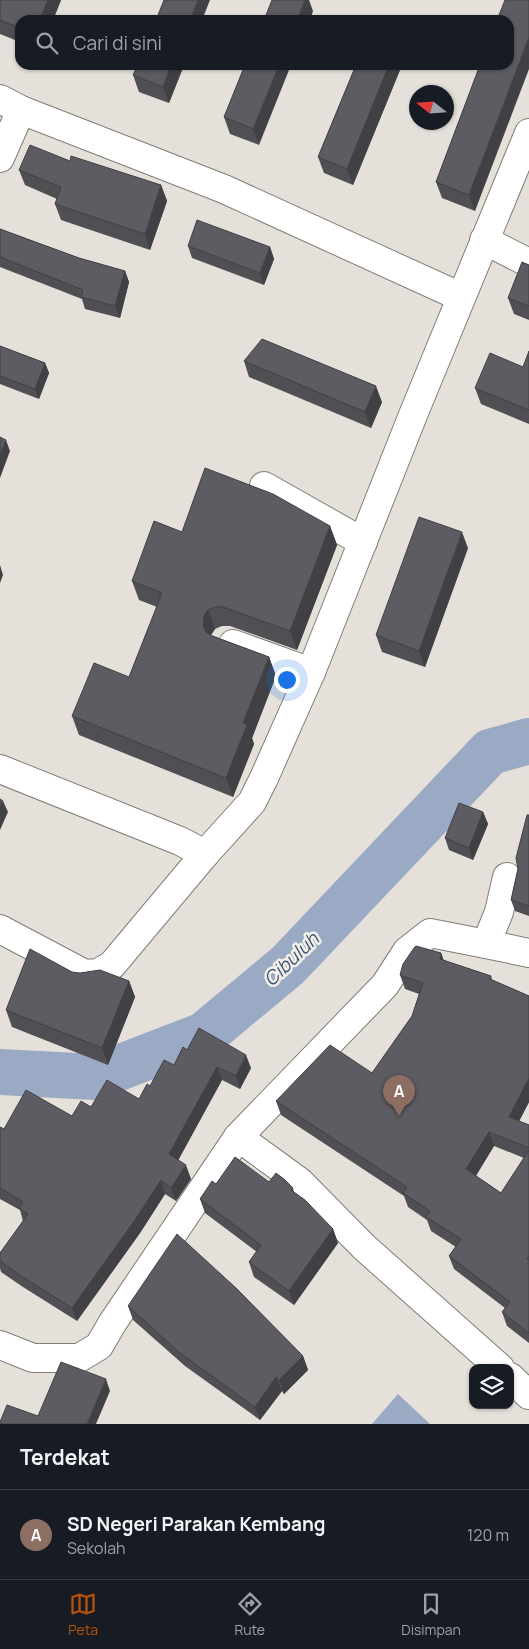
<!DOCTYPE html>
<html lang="id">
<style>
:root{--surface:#171b24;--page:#20242c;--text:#f1f3f6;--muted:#9ea1a6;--line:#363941;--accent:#b45309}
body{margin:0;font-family:Manrope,sans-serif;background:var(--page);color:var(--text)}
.controls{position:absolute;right:15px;bottom:15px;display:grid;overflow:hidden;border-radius:10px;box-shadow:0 1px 4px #0004}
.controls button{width:45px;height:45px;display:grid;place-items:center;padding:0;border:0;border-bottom:1px solid var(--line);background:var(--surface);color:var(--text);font:25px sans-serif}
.compass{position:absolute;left:409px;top:85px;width:45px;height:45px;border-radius:50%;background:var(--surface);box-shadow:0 1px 4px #0004;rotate:287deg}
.you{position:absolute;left:286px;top:679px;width:18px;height:18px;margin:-12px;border:4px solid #fff;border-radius:50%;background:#1a73e8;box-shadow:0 0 0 8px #1a73e833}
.badge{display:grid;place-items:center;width:32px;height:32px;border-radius:50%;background:var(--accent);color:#fff;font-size:16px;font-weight:700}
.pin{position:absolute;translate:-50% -41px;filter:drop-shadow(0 1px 2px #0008)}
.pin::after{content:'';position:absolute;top:26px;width:18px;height:15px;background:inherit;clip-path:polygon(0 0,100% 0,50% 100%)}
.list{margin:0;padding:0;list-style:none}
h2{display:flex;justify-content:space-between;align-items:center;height:65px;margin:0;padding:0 20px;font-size:21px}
h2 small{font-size:16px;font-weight:400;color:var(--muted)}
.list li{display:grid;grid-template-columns:32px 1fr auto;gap:15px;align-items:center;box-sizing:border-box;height:90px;padding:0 20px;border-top:1px solid var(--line)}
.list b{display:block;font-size:19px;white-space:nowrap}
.list p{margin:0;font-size:16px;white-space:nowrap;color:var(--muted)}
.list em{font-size:16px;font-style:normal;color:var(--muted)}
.icon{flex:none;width:28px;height:28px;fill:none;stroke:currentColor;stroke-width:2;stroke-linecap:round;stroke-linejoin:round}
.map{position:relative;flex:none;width:529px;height:1424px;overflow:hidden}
.search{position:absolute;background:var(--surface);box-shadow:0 1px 4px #0004;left:15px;right:15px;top:15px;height:55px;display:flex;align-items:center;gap:12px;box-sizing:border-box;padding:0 18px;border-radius:15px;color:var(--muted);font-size:19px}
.sheet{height:155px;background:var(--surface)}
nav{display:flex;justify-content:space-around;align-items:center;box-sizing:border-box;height:70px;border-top:1px solid var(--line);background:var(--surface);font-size:14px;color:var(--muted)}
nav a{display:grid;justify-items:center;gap:2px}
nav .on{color:var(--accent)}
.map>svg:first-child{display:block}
</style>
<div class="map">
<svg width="529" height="1424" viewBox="0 0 529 1424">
<rect width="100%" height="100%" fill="#e5e1da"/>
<!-- water -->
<path fill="#9aa9c4" d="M398,1394L430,1424H372Z"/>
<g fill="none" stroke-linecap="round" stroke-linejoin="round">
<!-- river -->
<path stroke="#9aa9c4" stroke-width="46" d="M0,1072L95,1077L204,1035L288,965L490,752L529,741"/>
<defs>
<g id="minor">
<path d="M0,99L21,110L224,189L461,297"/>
<path d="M0,158L21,110"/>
<path d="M484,240L529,263"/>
<path d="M264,486L363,542"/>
<path d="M233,644L311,672"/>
<path d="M0,769L180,841L205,854L252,802L264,778L311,672L413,415L529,133"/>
<path d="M0,929L85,974L98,973L112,965L205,854"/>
<path d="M486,944L529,953"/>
<path d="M238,1137L300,1182L364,1247L500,1368"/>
<path d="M0,1345L33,1358H79L99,1346L113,1322L238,1137L385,985L407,951L430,933L486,944L499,912L507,877"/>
<path d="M510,1377L529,1395"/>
</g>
</defs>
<!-- minor casing -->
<use href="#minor" stroke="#807d76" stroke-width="30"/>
<!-- minor -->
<use href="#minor" stroke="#fff" stroke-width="28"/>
</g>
<!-- wall -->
<g fill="#4f4f54" fill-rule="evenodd">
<path d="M0,0H61L53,20H20V42L0,34Z"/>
<path d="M138,65H184L169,103L139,92L133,75Z"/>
<path d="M245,65L259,145L230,134L224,117Z"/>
<path d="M356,65H402L353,185L324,173L318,157Z"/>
<path d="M480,65L475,211L442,198L436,182Z"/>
<path d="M70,161L161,185L167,201L150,250L61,220L55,204L57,199L25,185L19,170Z"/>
<path d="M0,229L79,258L125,271L129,282L120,318L85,309L82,299L0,267Z"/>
<path d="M188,246L270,247L274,259L264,285L192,258Z"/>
<path d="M529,265V320L514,314L508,298Z"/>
<path d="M0,346L45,363L49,373L39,399L0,384Z"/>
<path d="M529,351V424L481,404L475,388L523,367Z"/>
<path d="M244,361L382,402L371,428L249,377Z"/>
<path d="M330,526L337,545L297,650L230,626H222L215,629L211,635L269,657L276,676L252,738L254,744L233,797L79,735L72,716L129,677L157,607L139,600L132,581L182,532Z"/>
<path d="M468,548L425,667L382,652L376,635Z"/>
<path d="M483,812L488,824L473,860L449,850L445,838Z"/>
<path d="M529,815V916L515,911L511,900Z"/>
<path d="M441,953L444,961L491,976L492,980L529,996V1102L519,1121L529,1125V1343L507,1326L502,1312L505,1308L454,1269L449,1256L456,1247L431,1231L427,1220L408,1207L404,1196L281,1115L276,1101L372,1073L412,1016L419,994L405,989L400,975ZM494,1146L524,1158L501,1193L476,1176Z"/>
<path d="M72,972L129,981L135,997L108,1065L12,1027L6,1010Z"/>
<path d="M187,1050L251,1068L240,1089L222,1080L178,1160L191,1179L176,1201L165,1194L140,1233L77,1321L23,1287L1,1272L0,1268V1253L23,1221L20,1210L0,1199V1127L4,1129L72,1116L91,1107L139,1099L150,1086L174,1065Z"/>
<path d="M269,1182L293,1188L294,1192L333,1229L338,1243L294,1305L254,1277L249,1262L257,1252L205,1213L200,1199L216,1184Z"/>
<path d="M128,1306L303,1356L308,1370L284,1394L282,1391L260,1420L185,1366L133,1320Z"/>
</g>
<!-- shaded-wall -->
<g fill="#404045">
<path d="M48,0H61L53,20H40Z"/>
<path d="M198,0H210L202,20H190Z"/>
<path d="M305,0H309L313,11L310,20H297Z"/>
<path d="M529,37V69L475,211L469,195Z"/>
<path d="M171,65H184L169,103L163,87Z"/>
<path d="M279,65H291L259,145L253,129Z"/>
<path d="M389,65H402L353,185L347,169Z"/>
<path d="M161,185L167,201L150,250L145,234Z"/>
<path d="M270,247L274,259L264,285L260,273Z"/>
<path d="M125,271L129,282L120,318L115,306Z"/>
<path d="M45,363L49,373L39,399L35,389Z"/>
<path d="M376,386L382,402L371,428L365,412Z"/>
<path d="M6,440L10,451L0,478V455Z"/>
<path d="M330,526L337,545L297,650L290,631Z"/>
<path d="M462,532L468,548L425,667L419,651Z"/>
<path d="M0,565L3,575L0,583Z"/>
<path d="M208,610L215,629L211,635L210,644L203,625L204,616Z"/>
<path d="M269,657L276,676L252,738L254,744L233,797L226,778L243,723Z"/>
<path d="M3,801L8,812L0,830V808Z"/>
<path d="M483,812L488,824L473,860L469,848Z"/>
<path d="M441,953L446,967L440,959Z"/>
<path d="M129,981L135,997L108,1065L102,1048Z"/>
<path d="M246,1055L251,1068L240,1089L236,1076Z"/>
<path d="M217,1067L222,1080L174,1168L169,1154Z"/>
<path d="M529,1078V1102L514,1131L509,1117Z"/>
<path d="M489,1132L494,1146L471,1183L466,1169Z"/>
<path d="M186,1165L191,1179L176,1201L171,1188Z"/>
<path d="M161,1180L165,1194L140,1233L77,1321L72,1308Z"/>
<path d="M333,1229L338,1243L294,1305L289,1291Z"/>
<path d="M303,1356L308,1370L284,1394L279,1380Z"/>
<path d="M276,1377L282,1391L260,1420L255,1407Z"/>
<path d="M106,1379L110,1391L96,1424H87Z"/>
</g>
<!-- building -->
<g fill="#5c5c62" stroke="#404045">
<path d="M0,0H48L40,20H20V28L0,20Z"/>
<path d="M164,0H198L190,20H156Z"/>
<path d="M272,0H305L297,20H264Z"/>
<path d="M505,0H529V37L469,195L436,182L480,65H509V20H497Z"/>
<path d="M138,65H171L163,87L133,75Z"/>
<path d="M245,65H279L253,129L224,117Z"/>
<path d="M356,65H389L347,169L318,157Z"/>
<path d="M30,145L70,161L71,156L161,185L145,234L55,204L61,187L19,170Z"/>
<path d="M197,220L270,247L260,273L188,246Z"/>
<path d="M0,229L79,258L125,271L115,306L81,297L83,290L0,257Z"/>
<path d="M522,262L529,265V306L508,298Z"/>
<path d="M262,339L376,386L365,412L244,361Z"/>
<path d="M0,346L45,363L35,389L0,376Z"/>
<path d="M529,351V410L475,388L490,353L523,367Z"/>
<path d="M0,437L6,440L0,455Z"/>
<path d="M205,468L273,494L330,526L290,631L223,607H215L208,610L204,616L203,625L206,632L212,636L269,657L243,723L247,725L226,778L72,716L94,663L129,677L162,593L132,581L154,521L182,532Z"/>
<path d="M419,517L462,532L419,651L376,635Z"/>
<path d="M0,799L3,801L0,808Z"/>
<path d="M459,803L483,812L469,848L445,838Z"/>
<path d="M527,815H529V906L511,900L518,869L516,858Z"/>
<path d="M416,946L441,953L440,959L491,976L490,979L529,996V1078L509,1117L529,1125V1148L489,1132L466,1169L501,1193L529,1150V1256L527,1259L529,1260V1333L502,1312L510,1302L449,1256L461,1239L426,1217L430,1211L403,1193L407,1187L276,1101L330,1045L372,1073L412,1016L423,983L400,975L403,964L414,948Z"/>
<path d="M30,949L72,972L80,973L100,970L129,981L102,1048L6,1010Z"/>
<path d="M199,1028L246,1055L236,1076L217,1067L169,1154L186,1165L171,1188L161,1180L135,1220L72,1308L18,1274L0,1261V1253L28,1214L19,1208L23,1202L0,1188V1127L4,1129L26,1090L72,1116L81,1101L91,1107L107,1080L139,1099L147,1084L150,1086L164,1060L174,1065L183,1047L187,1050Z"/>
<path d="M235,1157L269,1182L276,1173L285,1180L293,1188L291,1190L305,1200L333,1229L289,1291L249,1262L261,1245L200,1199L212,1181L216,1184Z"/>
<path d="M177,1234L236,1288L303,1356L279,1380L276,1377L255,1407L180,1353L128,1306Z"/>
<path d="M61,1362L106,1379L87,1424H0V1422L7,1405L38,1416Z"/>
</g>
<g text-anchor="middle" stroke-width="5" stroke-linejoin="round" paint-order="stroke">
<!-- water labels -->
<g font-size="19" font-style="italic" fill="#3e537c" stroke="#f2efe7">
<text transform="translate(291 959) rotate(-44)" y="7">Cibuluh</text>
</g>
</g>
</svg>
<div class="controls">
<button><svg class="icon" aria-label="layers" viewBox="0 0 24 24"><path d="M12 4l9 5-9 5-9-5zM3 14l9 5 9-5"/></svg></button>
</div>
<svg class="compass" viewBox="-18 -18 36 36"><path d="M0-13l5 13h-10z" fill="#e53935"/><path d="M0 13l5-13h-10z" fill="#9ea1a6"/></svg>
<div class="you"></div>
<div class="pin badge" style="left:399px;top:1116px;background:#8d6e63">A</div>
<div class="search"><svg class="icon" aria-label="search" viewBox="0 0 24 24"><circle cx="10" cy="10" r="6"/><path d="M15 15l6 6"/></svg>Cari di sini</div>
</div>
<section class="sheet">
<h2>Terdekat<small></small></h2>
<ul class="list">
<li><span class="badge" style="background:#8d6e63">A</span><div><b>SD Negeri Parakan Kembang</b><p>Sekolah</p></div><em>120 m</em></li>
</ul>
</section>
<nav>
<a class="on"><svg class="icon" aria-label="map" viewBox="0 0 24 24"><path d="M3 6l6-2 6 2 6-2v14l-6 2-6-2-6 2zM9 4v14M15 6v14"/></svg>Peta</a>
<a><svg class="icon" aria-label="directions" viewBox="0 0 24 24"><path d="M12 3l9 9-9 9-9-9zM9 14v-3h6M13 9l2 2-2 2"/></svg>Rute</a>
<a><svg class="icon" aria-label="saved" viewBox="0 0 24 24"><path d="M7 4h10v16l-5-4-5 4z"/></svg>Disimpan</a>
</nav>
